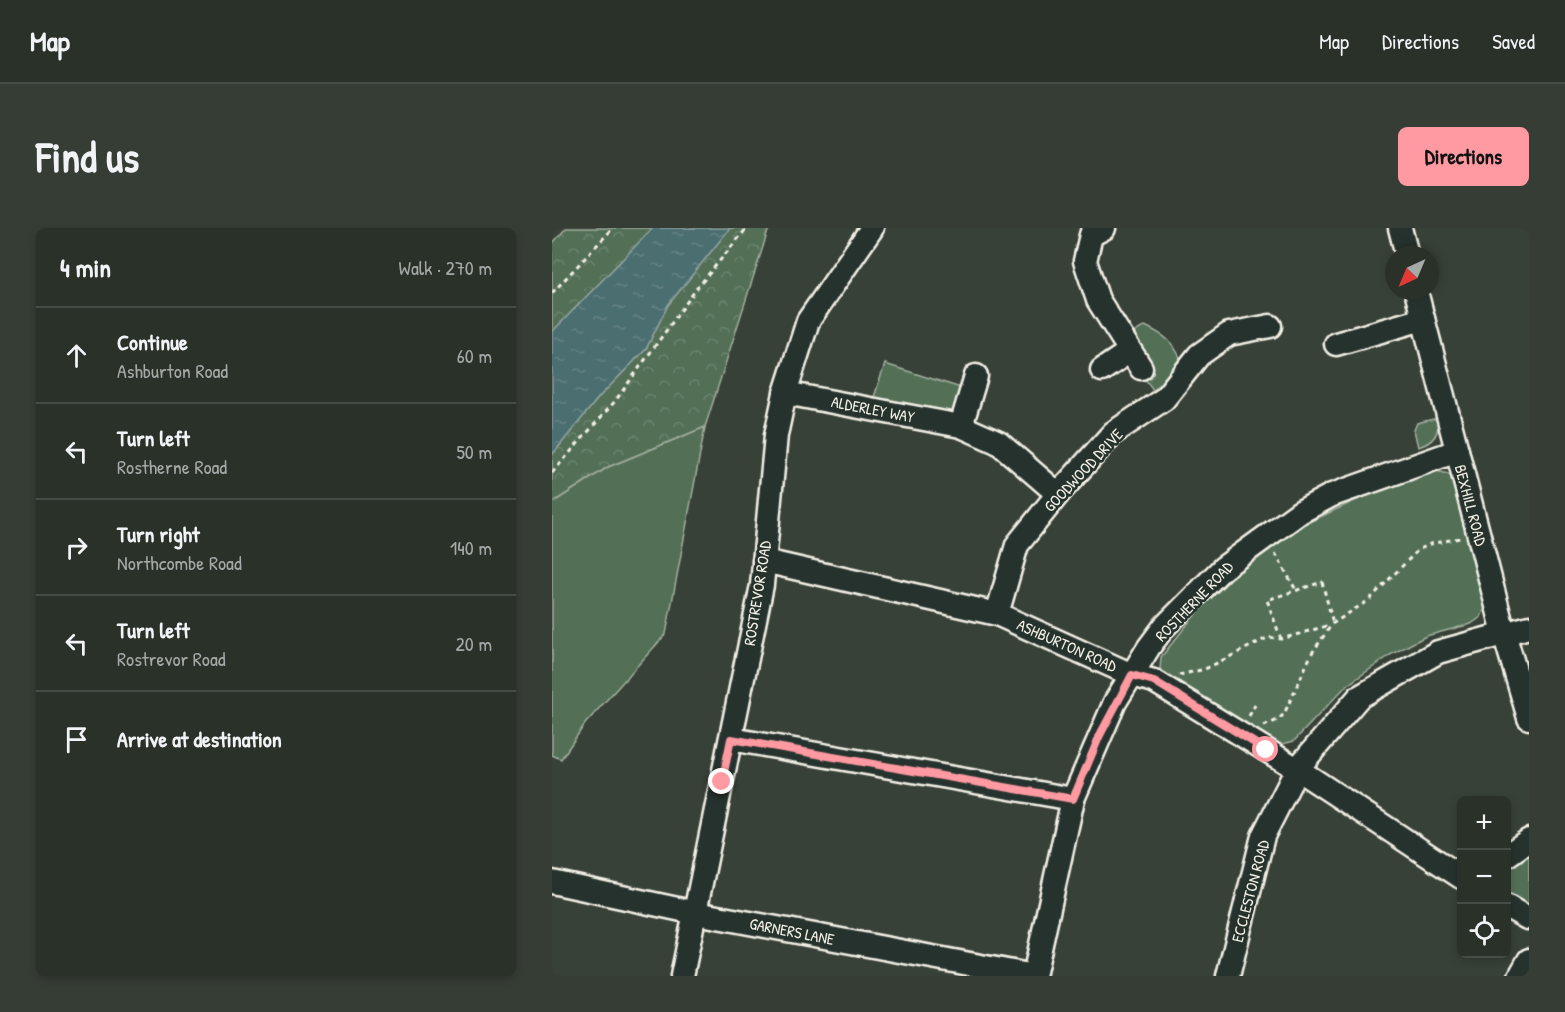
<!DOCTYPE html>
<meta charset="utf-8">
<style>
:root{--surface:#2a3129;--page:#363d35;--text:#f1f3f6;--muted:#a5a9a8;--line:#464c46;--accent:#ff9aa2}
body{margin:0;font-family:"Patrick Hand",sans-serif;background:var(--page);color:var(--text)}
.controls{position:absolute;right:18px;bottom:18px;display:grid;overflow:hidden;border-radius:9px;box-shadow:0 3px 9px #0003}
.controls button{width:54px;height:54px;display:grid;place-items:center;padding:0;border:0;border-bottom:2px solid var(--line);background:var(--surface);color:var(--text);font:30px sans-serif}
.compass{position:absolute;left:833px;top:18px;width:54px;height:54px;border-radius:50%;background:var(--surface);box-shadow:0 3px 9px #0003;rotate:224deg}
.stop{position:absolute;width:18px;height:18px;margin:-14px;border:4px solid #ff9aa2;border-radius:50%;background:#fff}
.stop.end{background:#ff9aa2;border-color:#fff;box-shadow:0 2px 6px #0008}
.list{margin:0;padding:0;list-style:none}
h2{display:flex;justify-content:space-between;align-items:center;height:78px;margin:0;padding:0 24px;font-size:26px}
h2 small{font-size:20px;font-weight:400;color:var(--muted)}
.list li{display:grid;grid-template-columns:39px 1fr auto;gap:18px;align-items:center;box-sizing:border-box;height:96px;padding:0 24px;border-top:2px solid var(--line)}
.list b{display:block;font-size:22px;white-space:nowrap}
.list p{margin:0;font-size:20px;white-space:nowrap;color:var(--muted)}
.list em{font-size:20px;font-style:normal;color:var(--muted)}
.icon{flex:none;width:33px;height:33px;fill:none;stroke:currentColor;stroke-width:2;stroke-linecap:round;stroke-linejoin:round}
.map{position:relative;flex:none;width:977px;height:748px;overflow:hidden;border-radius:9px}
header{display:flex;align-items:center;gap:36px;box-sizing:border-box;height:84px;padding:0 30px;background:var(--surface);border-bottom:2px solid var(--line)}
header strong{font-size:28px}
nav{display:flex;gap:33px;margin-inline-start:auto;font-size:21px}
.intro{display:flex;align-items:center;justify-content:space-between;box-sizing:border-box;height:144px;padding:0 36px}
h1{margin:0;font-size:42px}
.button{padding:15px 27px;border-radius:9px;background:var(--accent);color:#111;font-size:21px;font-weight:700}
main{display:flex;gap:36px;padding:0 36px}
aside{flex:1;background:var(--surface);border-radius:9px;box-shadow:0 3px 9px #0003}
.map>svg:first-child{display:block}
</style>
<header>
<strong>Map</strong>
<nav><a>Map</a><a>Directions</a><a>Saved</a></nav>
</header>
<div class="intro"><h1>Find us</h1><a class="button">Directions</a></div>
<main>
<aside>
<h2>4 min<small>Walk · 270 m</small></h2>
<ul class="list">
<li><svg class="icon" aria-label="ahead" viewBox="0 0 24 24"><path d="M12 20V5M6 11l6-6 6 6"/></svg><div><b>Continue</b><p>Ashburton Road</p></div><em>60 m</em></li>
<li><svg class="icon" aria-label="left" viewBox="0 0 24 24"><path d="M17 20v-9H6M10 6l-5 5 5 5"/></svg><div><b>Turn left</b><p>Rostherne Road</p></div><em>50 m</em></li>
<li><svg class="icon" aria-label="right" viewBox="0 0 24 24"><path d="M7 20v-9h11M14 6l5 5-5 5"/></svg><div><b>Turn right</b><p>Northcombe Road</p></div><em>140 m</em></li>
<li><svg class="icon" aria-label="left" viewBox="0 0 24 24"><path d="M17 20v-9H6M10 6l-5 5 5 5"/></svg><div><b>Turn left</b><p>Rostrevor Road</p></div><em>20 m</em></li>
<li><svg class="icon" aria-label="arrive" viewBox="0 0 24 24"><path d="M6 21V4h12l-3 4 3 4H6"/></svg><div><b>Arrive at destination</b></div></li>
</ul>
</aside>
<div class="map">
<svg width="977" height="748" viewBox="0 0 977 748">
<defs>
<pattern id="forest-crowns" width="20" height="18" patternUnits="userSpaceOnUse" patternTransform="scale(1.5)"><rect width="20" height="18" fill="#526f57"/><path d="M2 6a3 3 0 1 1 6 0M12 15a3 3 0 1 1 6 0" fill="none" stroke="#6c846f"/></pattern>
<pattern id="water-ripples" width="26" height="14" patternUnits="userSpaceOnUse" patternTransform="scale(1.5)"><rect width="26" height="14" fill="#4b6e71"/><path d="M2 4q2-2 4 0t4 0M15 11q2-2 4 0t4 0" fill="none" stroke="#668385"/></pattern>
</defs>
<rect width="100%" height="100%" fill="#384137"/>
<filter id="ink" filterUnits="userSpaceOnUse"><feTurbulence type="fractalNoise" baseFrequency=".0167" numOctaves="2"/><feDisplacementMap in="SourceGraphic" scale="12" xChannelSelector="R" yChannelSelector="G"/><feConvolveMatrix kernelMatrix="1 2 1 2 8 2 1 2 1" color-interpolation-filters="sRGB"/></filter>
<g filter="url(#ink)">
<!-- green -->
<g fill="#526f57" stroke="#a3b0a0" stroke-width="1.5">
<path d="M593,98C612,107 621,113 629,132L616,150L602,163L589,146L578,107Z"/>
<path d="M333,136L409,160L397,191L320,175Z"/>
<path d="M886,190C888,205 881,215 866,219L862,202L865,195Z"/>
<path d="M153,199L114,406L33,496L9,531L0,527V275L56,239Z"/>
<path d="M885,243L896,246L904,255L935,375L929,389L919,396L874,408L840,426L794,458L742,513L719,519L617,455L608,442L609,429L647,382L684,346L753,296L826,262L862,249Z"/>
<path d="M977,618V690L955,668V633Z"/>
</g>
<!-- forest -->
<g fill="url(#forest-crowns)" stroke="#a3b0a0" stroke-width="1.5">
<path d="M14,0H101L0,104V16Z"/>
<path d="M178,0H217L153,199L56,239L0,275V227L47,169L94,121L116,77Z"/>
</g>
<!-- water -->
<path fill="url(#water-ripples)" stroke="#8fa2a1" stroke-width="1.5" d="M101,0H178L116,77L94,121L47,169L0,227V104Z"/>
<g fill="none" stroke-linecap="round" stroke-linejoin="round">
<defs>
<g id="minor">
<path d="M552,0L539,7L533,33L546,72L589,140"/>
<path d="M848,0L855,27"/>
<path d="M864,63L952,405L977,490"/>
<path d="M784,116L871,91"/>
<path d="M550,142L578,123"/>
<path d="M233,165L409,198L447,215L506,266"/>
<path d="M409,198L424,148"/>
<path d="M212,333L445,386L580,447L602,453L745,541L909,649"/>
<path d="M445,386L465,317L506,266L561,205L612,171L647,127L677,106L718,98"/>
<path d="M179,511L521,571"/>
<path d="M954,628L977,612"/>
<path d="M0,654L144,685L482,748L521,571L563,474L597,419L612,399L671,340L748,284L780,267L905,223"/>
<path d="M954,678L975,690"/>
<path d="M130,748L210,357L224,207L233,165L256,93L320,0"/>
<path d="M676,748L711,608L745,541L807,469L886,424L977,399"/>
<path d="M968,748L977,732"/>
</g>
</defs>
<!-- minor casing -->
<use href="#minor" stroke="#f4f1e8" stroke-width="27"/>
<!-- path -->
<g stroke="#f4f1e8" stroke-width="3" stroke-dasharray="4.5 4.5" stroke-linecap="butt">
<path d="M0,65L61,0"/>
<path d="M0,245L64,172L145,60L195,0"/>
<path d="M723,325L744,362"/>
<path d="M729,411L715,372L770,354L781,395"/>
<path d="M627,447L653,441L717,409L729,411L778,397"/>
<path d="M697,488L703,477"/>
<path d="M712,498L726,492L732,486L760,425L780,396L817,372L866,322L878,316L908,310"/>
</g>
<!-- minor -->
<use href="#minor" stroke="#26332d" stroke-width="22"/>
</g>
</g>
<g fill="none" stroke-linecap="round" stroke-linejoin="round" filter="url(#ink)">
<!-- route -->
<path stroke="#ff9aa2" stroke-width="8" d="M170,554L179,511L521,571L548,507L580,447L602,453L714,522"/>
</g>
<g text-anchor="middle" stroke-width="5" stroke-linejoin="round" paint-order="stroke">
<!-- street labels -->
<g font-size="16" fill="#f4f1e8" stroke="#26332d">
<text transform="translate(321 181) rotate(11)" y="6">ALDERLEY WAY</text>
<text transform="translate(531 242) rotate(-47)" y="6">GOODWOOD DRIVE</text>
<text transform="translate(919 277) rotate(75)" y="6">BEXHILL ROAD</text>
<text transform="translate(205 365) rotate(-81)" y="6">ROSTREVOR ROAD</text>
<text transform="translate(642 373) rotate(-46)" y="6">ROSTHERNE ROAD</text>
<text transform="translate(515 417) rotate(24)" y="6">ASHBURTON ROAD</text>
<text transform="translate(698 663) rotate(-75)" y="6">ECCLESTON ROAD</text>
<text transform="translate(240 703) rotate(11)" y="6">GARNERS LANE</text>
</g>
</g>
</svg>
<div class="controls">
<button>+</button>
<button>−</button>
<button><svg class="icon" aria-label="locate" viewBox="0 0 24 24"><circle cx="12" cy="12" r="6"/><path d="M12 2v4M12 18v4M2 12h4M18 12h4"/></svg></button>
</div>
<svg class="compass" viewBox="-18 -18 36 36"><path d="M0-13l5 13h-10z" fill="#e53935"/><path d="M0 13l5-13h-10z" fill="#a5a9a8"/></svg>
<div class="stop" style="left:714px;top:522px"></div>
<div class="stop end" style="left:170px;top:554px"></div>
</div>
</main>
